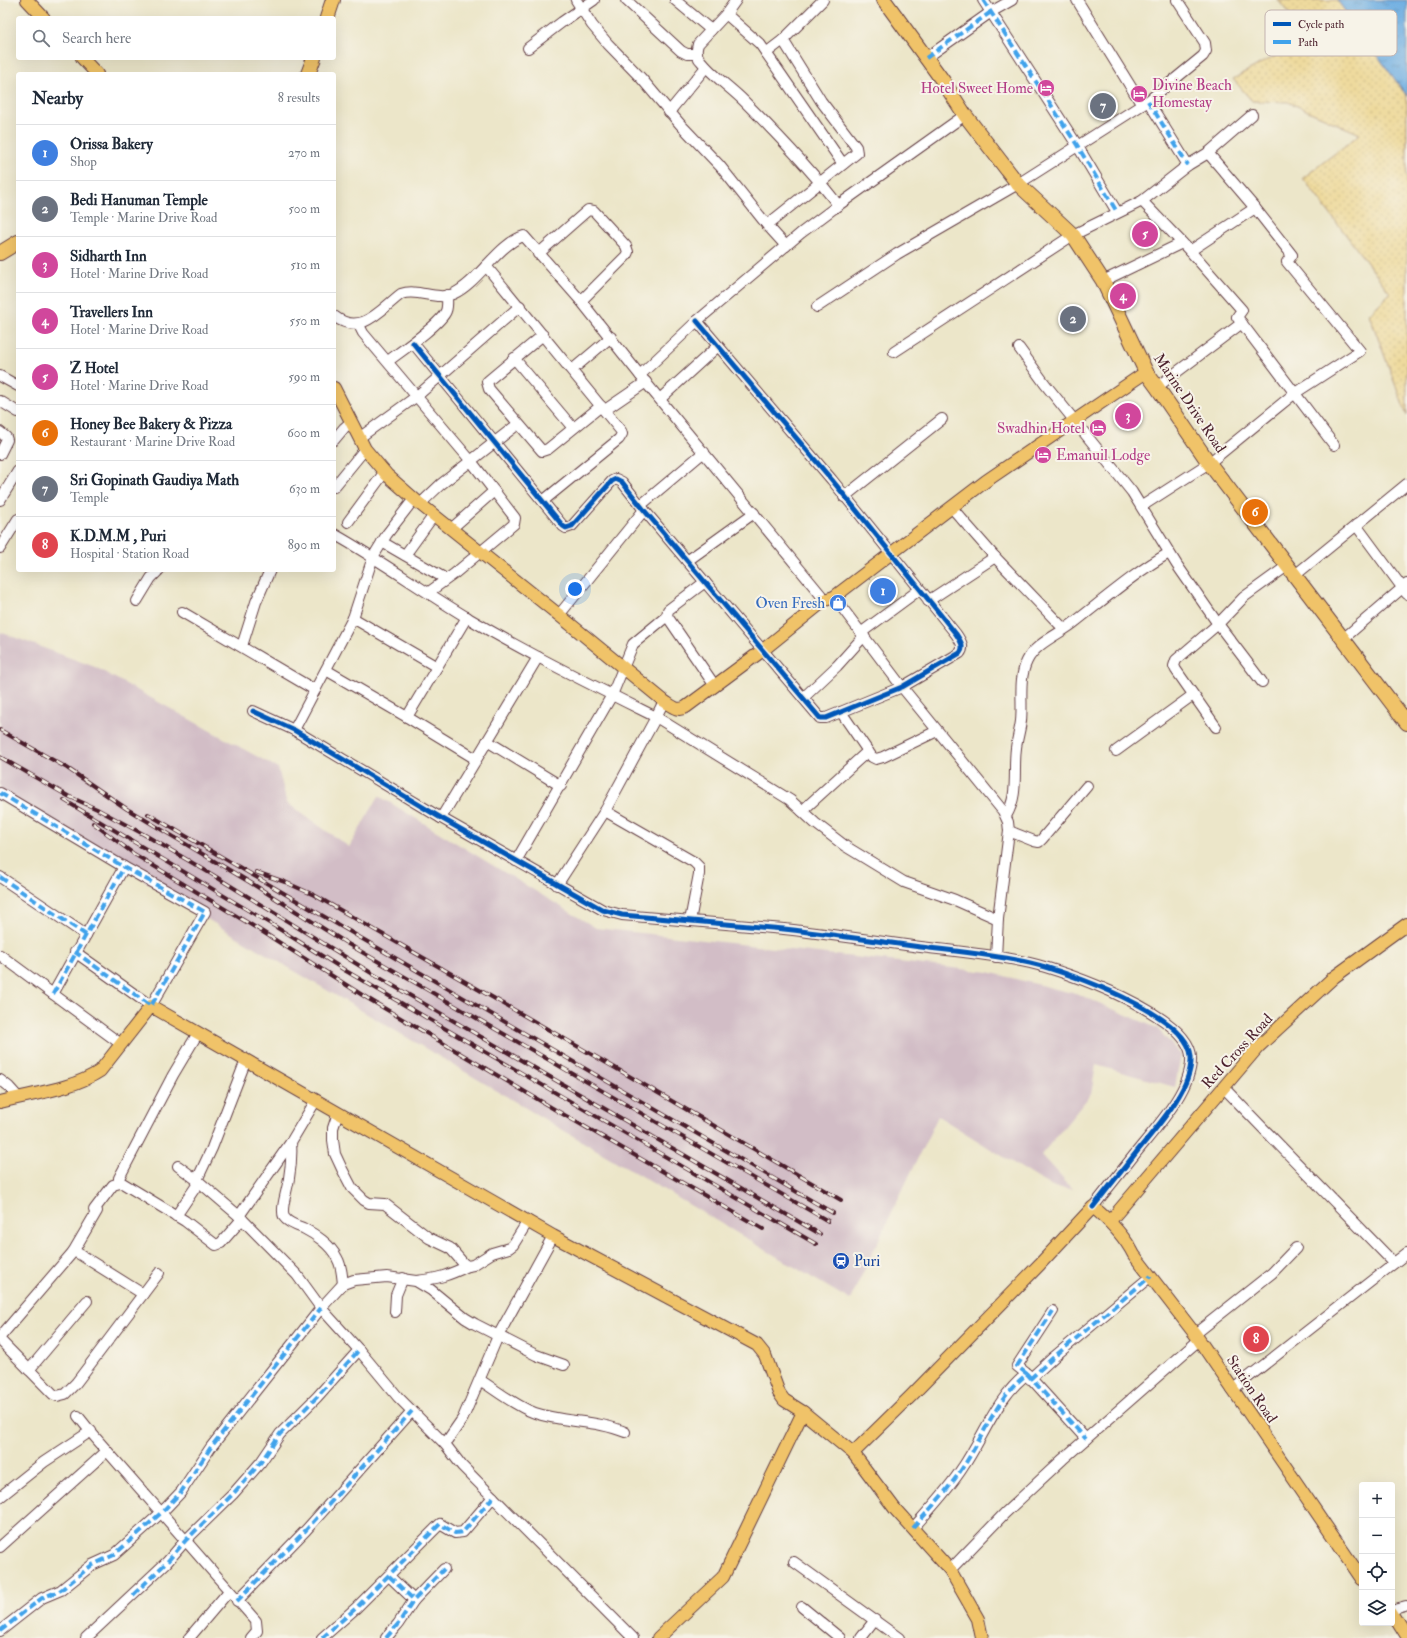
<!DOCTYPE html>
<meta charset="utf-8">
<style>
:root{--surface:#fff;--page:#f6f6f7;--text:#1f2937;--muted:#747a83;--line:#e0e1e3;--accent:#b5179e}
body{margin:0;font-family:"IM FELL Double Pica",serif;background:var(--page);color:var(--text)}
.controls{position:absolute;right:12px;bottom:12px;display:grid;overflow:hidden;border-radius:4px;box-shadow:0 4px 16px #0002}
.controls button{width:36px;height:36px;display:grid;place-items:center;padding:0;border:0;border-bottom:1px solid var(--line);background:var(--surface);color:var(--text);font:20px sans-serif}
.you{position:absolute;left:575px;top:589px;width:14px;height:14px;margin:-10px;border:3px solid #fff;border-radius:50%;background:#1a73e8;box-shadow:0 0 0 6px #1a73e833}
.badge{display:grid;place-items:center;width:26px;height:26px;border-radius:50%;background:var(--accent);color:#fff;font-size:13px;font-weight:700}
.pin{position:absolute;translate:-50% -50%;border:2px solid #fff;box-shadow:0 1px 4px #0006}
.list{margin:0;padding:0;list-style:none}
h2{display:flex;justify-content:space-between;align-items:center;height:52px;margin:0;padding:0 16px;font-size:17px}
h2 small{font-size:13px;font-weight:400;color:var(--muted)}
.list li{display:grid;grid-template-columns:26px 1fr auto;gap:12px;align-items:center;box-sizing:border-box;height:56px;padding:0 16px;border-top:1px solid var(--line)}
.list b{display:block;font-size:15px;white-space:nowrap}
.list p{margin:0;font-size:13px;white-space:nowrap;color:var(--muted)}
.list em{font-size:13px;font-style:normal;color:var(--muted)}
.icon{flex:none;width:22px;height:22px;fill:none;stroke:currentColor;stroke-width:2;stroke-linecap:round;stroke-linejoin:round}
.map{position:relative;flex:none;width:1407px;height:1638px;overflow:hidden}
.search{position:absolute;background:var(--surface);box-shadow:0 4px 16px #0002;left:16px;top:16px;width:320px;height:44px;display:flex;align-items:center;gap:10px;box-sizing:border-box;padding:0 14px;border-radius:4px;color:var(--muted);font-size:15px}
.panel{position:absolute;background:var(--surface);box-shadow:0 4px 16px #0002;left:16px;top:72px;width:320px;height:500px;border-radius:4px}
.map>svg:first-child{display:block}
</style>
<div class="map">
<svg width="1407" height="1638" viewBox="0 0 1407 1638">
<defs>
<pattern id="sand-dots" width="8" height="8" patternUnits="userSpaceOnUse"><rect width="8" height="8" fill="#eeda9e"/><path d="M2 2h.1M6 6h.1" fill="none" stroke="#cebb88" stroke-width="1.8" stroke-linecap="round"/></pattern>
<pattern id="water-ripples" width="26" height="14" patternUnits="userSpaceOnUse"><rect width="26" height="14" fill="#6fafe2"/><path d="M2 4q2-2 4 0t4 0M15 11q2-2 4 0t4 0" fill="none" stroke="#5d8eb7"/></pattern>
</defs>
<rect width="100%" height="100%" fill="#f7f3e8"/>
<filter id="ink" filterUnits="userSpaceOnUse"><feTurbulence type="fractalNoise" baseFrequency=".025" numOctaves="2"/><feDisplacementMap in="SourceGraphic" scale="8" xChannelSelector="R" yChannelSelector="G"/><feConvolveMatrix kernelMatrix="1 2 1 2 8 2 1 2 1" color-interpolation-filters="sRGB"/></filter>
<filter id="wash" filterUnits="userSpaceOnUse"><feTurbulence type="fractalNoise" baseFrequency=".012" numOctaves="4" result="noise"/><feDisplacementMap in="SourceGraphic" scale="16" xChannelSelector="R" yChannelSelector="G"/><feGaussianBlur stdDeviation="0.9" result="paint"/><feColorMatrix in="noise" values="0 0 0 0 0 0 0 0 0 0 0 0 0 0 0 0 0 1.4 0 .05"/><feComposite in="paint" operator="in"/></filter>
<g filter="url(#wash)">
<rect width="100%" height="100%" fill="#ece6c9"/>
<!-- industrial -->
<path fill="#d2bdc6" d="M0,632L95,667L278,768L287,803L349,847L379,796L596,928L988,972L1080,995L1157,1028L1181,1055L1175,1087L1096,1065L1091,1094L1041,1155L1072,1189L1052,1187L938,1116L850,1300L222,928L0,792Z"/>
<!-- sand -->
<path fill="url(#sand-dots)" stroke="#9c7c64" d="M1278,0H1337L1407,96V416L1369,314L1390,293L1303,178L1360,134L1288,102L1252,101L1233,79L1308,37Z"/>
<!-- water -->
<path fill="url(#water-ripples)" stroke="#5c6786" d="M1337,0H1407V96Z"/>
</g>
<g filter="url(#ink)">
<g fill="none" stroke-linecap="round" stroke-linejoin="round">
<defs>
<g id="minor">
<path d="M576,0L592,25L608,44L641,78L680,124L720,166L767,225L786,246"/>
<path d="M626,0L681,51L687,54H697"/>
<path d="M675,0L711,30"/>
<path d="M736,0L726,14L698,44C696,51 696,56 701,61C713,76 730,87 744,101C777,134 810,168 838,205"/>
<path d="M983,0L1077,145L1117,212"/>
<path d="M1077,0L1142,105"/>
<path d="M726,14L760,44L843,164"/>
<path d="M528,48L562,22L594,0"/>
<path d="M766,53L783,40L823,0"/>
<path d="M926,58L991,12L1012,0"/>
<path d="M1148,101L1188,165"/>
<path d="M669,112L706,67"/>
<path d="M1142,201L1190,251L1242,310L1237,317L1334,445"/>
<path d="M767,225L857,153L856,147L821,101L783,40"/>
<path d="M1190,251L1255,208"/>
<path d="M538,254L588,210L594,211L626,246L628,252L626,256L581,301"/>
<path d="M486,266L621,431L622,434L619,439L543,501"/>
<path d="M1103,281L1182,243"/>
<path d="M817,307L897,254L1018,184L1148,101L1203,56L1206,51L1205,43L1177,0"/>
<path d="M334,316C361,337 380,310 401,294C418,288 436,301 453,294C478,283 498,244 524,236L581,301L647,384L825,600"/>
<path d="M359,325L363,333L471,461L515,518L514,524L454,574L429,592"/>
<path d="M543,335L489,380L487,382L489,389L542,451L548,449L601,406"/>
<path d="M413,343L563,526L566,528L572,526L612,481L616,479L622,482L644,510L820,718H826L902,687L960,653C965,647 960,640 956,634L832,480L697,321"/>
<path d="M1019,348L1045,384L1132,492L1177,565L1218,624L1262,682"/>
<path d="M894,352L1073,235L1142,201L1188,165L1208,153L1252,115"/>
<path d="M514,358L573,428"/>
<path d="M388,361C400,352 442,323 446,311C448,306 447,301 447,295"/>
<path d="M572,370L611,337"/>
<path d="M640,375L697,321L801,233L833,209L965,115"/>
<path d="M0,376L18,386"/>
<path d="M1157,387L1242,323"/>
<path d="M660,399L718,346"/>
<path d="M0,401L18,412"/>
<path d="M605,410L646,382"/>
<path d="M0,432L6,437L7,440L0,454"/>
<path d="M359,438L417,396L520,306"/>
<path d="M334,440L344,428L351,422"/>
<path d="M334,487L365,449"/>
<path d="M844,497L942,419"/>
<path d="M0,500L18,471"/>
<path d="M420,504L440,485L518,424"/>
<path d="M641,505L704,452"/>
<path d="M1142,506L1209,463L1295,393L1360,351L1287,262L1292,255L1255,208L1208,153"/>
<path d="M952,508L995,557L1064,629"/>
<path d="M348,522L384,473"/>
<path d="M1356,525L1407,594"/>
<path d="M451,529L494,491"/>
<path d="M334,534C380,560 423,591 468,618C529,654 592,685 656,717L605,811L557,885"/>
<path d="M382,542L446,579"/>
<path d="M0,548L18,519"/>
<path d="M405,555L434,515"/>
<path d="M687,561L754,513"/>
<path d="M1294,576L1407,484"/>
<path d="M705,582L668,610L667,616L715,686"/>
<path d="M834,597L902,687L1003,811L1008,822L1009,831L998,919L996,957"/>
<path d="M137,601L151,578L159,570"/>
<path d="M928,601L995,557"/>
<path d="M182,612L315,690"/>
<path d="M559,615L644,510"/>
<path d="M353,618L437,667"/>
<path d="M862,632L919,590"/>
<path d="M1343,639L1407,584"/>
<path d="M242,646L256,602L270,570"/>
<path d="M326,670L407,717L476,759"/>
<path d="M803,698L837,666L864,636"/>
<path d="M664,701L656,717L790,800L815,823L845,846L904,882L955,900L998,919"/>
<path d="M253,711L294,730L441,818L603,910L622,915C676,920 730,924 784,929C827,934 870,940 913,946C952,951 992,954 1030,963C1065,971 1190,1015 1191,1057C1193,1089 1154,1130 1135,1154C1121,1172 1107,1189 1093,1207"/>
<path d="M841,712L872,757L876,759L883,757L937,731"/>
<path d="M407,717L467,617"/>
<path d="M1216,727L1176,670L1174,666L1176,660L1218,624L1244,597L1287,566"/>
<path d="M294,730L353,618L373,557L387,534L414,499"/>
<path d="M487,741L561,786"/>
<path d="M1116,751L1193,695"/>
<path d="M0,793L124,867L205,912L151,1006L75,952"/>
<path d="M605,811L694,862L699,867V874L690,921"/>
<path d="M802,811L868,751"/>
<path d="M1006,816C1019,795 1013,772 1016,748C1017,739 1020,730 1021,721C1023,702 1018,679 1027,661C1036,642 1061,634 1076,621C1107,597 1136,572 1169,553"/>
<path d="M441,818L538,657"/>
<path d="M1009,831L1034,841L1039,842L1042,839L1087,786"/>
<path d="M516,861L612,695L633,644L667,616"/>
<path d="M0,877L86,935"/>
<path d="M0,955L121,1044"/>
<path d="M53,994L124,867"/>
<path d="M198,1033L173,1075L119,1178V1181L185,1221L216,1245L221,1243L242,1219"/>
<path d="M0,1080L9,1087L18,1097"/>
<path d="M1224,1088L1394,1263"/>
<path d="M338,1113L333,1128V1140L335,1154L342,1169L352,1188L364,1200L369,1203L385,1204L429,1238L450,1248L464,1264L468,1266L473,1265L492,1253L509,1248L513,1245L528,1221"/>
<path d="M291,1142C292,1154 291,1166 289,1178C288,1188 280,1209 284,1217C288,1223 297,1226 303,1228C315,1234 331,1245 337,1258C342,1266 342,1276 343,1284"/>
<path d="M178,1166L197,1180L239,1216L297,1275L321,1308L359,1350L398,1397L445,1444L462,1466L633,1638"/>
<path d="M197,1180L212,1148L246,1060"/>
<path d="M94,1210L113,1185L120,1183"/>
<path d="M176,1216L199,1182"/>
<path d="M239,1216L291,1142L316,1100"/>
<path d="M73,1252L97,1211"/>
<path d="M416,1281C438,1279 449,1275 468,1266"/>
<path d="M395,1312L396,1295L403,1278"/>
<path d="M1195,1334L1272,1273L1296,1248"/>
<path d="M0,1337L73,1252H76L143,1294"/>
<path d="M0,1340L53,1394L57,1396L65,1394L76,1383L159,1273"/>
<path d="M29,1370L87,1301"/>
<path d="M1027,1374L1017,1366L1053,1311"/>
<path d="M1030,1379L1055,1356L1151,1276"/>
<path d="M480,1380C497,1391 517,1407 535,1413C565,1423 597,1420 625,1432"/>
<path d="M1232,1390L1407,1253"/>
<path d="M78,1416L94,1436L256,1621L257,1631L251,1638"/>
<path d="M445,1444L463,1418L498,1336L553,1236"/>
<path d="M0,1497L44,1462L91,1431"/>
<path d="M913,1528C930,1509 949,1489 963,1467C984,1436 996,1398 1027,1374L1086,1439"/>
<path d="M0,1547L107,1451"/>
<path d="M794,1562L899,1638"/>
<path d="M950,1570L1005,1513L1063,1459L1199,1340"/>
<path d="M389,1576L414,1600"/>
<path d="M237,1601L306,1530L412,1411"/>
<path d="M802,1607L840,1638"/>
<path d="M1392,1610L1407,1606"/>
<path d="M0,1631L42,1598L61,1590L92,1565L114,1555L162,1512L181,1492L211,1447L321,1308L343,1284L354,1280L387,1277L416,1281L431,1290L465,1318L475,1324L536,1355L564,1365"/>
<path d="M86,1638L167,1562L186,1540L233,1494L261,1462L280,1434L317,1397L359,1350"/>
<path d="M189,1638L229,1591"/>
<path d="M322,1638L356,1608L440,1524L455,1533L463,1532L493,1497"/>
<path d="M386,1638L398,1624L414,1600L444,1569"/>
<path d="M861,1638L875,1620"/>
</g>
<g id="major">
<path d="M27,0L44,18"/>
<path d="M82,58L97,74"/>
<path d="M334,388L365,449L387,475L420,504L559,615L664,701C672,706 677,712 686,707L763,650L825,600L834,597L986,481L1146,372"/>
<path d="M0,1102C33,1093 71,1090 100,1071L151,1006L553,1236L757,1345L765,1355L779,1393L784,1400L803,1412L853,1453L895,1509L950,1570L978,1619L982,1638"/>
<path d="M1110,1221L1258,1047L1334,977L1407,924"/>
<path d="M853,1453L911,1396L1040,1264L1093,1207C1110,1221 1124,1235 1134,1255L1195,1334L1362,1579"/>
<path d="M1392,1612L1407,1636"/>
<path d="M658,1638L723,1577L803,1412"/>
</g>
<g id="highway">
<path d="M884,0L943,81L965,115L1018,184L1073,235L1103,281L1146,372L1157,387L1209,463L1407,723"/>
<path d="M327,18L333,0"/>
<path d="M308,74L314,58"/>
<path d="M0,253L18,242"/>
</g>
</defs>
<!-- minor casing -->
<use href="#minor" stroke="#623d43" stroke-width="12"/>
<!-- major casing -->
<use href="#major" stroke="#623d43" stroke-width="14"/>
<!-- highway casing -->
<use href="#highway" stroke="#623d43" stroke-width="16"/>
<!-- minor -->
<use href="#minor" stroke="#fff" stroke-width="10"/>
<!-- major -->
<use href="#major" stroke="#f0c369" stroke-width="12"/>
<!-- highway -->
<use href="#highway" stroke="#f0c369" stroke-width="14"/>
<defs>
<g id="rail">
<path d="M0,730L67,768L127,809L251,883L348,944L828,1221"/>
<path d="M0,757L68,796L97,809L145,835L213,875L373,974L820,1234"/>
<path d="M64,800L276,927L346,971L816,1244"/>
<path d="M148,814L833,1213"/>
<path d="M93,823L134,854L258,929L367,998L554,1109L763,1229"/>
<path d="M256,872L285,882L314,895L624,1073L841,1200"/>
</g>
</defs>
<!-- rail casing -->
<use href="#rail" stroke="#4a1f2b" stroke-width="4"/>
<!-- rail -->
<use href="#rail" stroke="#f7f3e8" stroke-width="2.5" stroke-dasharray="8" stroke-linecap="butt"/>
<!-- quiet -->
<g stroke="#40a2eb" stroke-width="4" stroke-dasharray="8 4" stroke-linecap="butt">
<path d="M983,0L1077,145L1117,212"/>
<path d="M926,58L991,12"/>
<path d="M1148,101L1188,165"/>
<path d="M0,793L124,867L205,912L151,1006L75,952"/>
<path d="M0,877L86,935"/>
<path d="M53,994L124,867"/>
<path d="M1027,1374L1017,1366L1053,1311"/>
<path d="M1030,1379L1055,1356L1151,1276"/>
<path d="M913,1528C930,1509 949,1489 963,1467C984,1436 996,1398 1027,1374L1086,1439"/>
<path d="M389,1576L414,1600"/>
<path d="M133,1595L167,1562L186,1540L233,1494L261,1462L280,1434L317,1397L359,1350"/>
<path d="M237,1601L306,1530L412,1411"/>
<path d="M0,1631L42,1598L61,1590L92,1565L114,1555L162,1512L181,1492L211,1447L321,1308"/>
<path d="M322,1638L356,1608L440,1524L455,1533L463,1532L493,1497"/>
<path d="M386,1638L398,1624L414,1600L444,1569"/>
</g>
<defs>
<g id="cycleway">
<path d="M413,343L563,526L566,528L572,526L612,481L616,479L622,482L644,510L820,718H826L902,687L960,653C965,647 960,640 956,634L832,480L697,321"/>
<path d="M253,711L294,730L441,818L603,910L622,915C676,920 730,924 784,929C827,934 870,940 913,946C952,951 992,954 1030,963C1065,971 1190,1015 1191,1057C1193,1089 1154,1130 1135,1154C1121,1172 1107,1189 1093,1207"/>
</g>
</defs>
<!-- cycleway casing -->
<use href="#cycleway" stroke="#f7f3e8" stroke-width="8"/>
<!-- cycleway -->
<use href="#cycleway" stroke="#0057b8" stroke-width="5"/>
</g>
</g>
<!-- icons -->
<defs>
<symbol id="hotel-disc" viewBox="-11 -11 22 22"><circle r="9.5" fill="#d1479c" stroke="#f7f3e8"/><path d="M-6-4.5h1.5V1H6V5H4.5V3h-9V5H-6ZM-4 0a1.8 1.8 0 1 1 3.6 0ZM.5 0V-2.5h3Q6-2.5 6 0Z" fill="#fff"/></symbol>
<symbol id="shop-disc" viewBox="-11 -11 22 22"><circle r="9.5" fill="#3f7fe0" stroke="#f7f3e8"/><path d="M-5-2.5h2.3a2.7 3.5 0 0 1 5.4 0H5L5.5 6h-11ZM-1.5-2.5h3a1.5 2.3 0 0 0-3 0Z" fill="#fff"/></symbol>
<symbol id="station-disc" viewBox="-11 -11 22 22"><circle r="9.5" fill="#1a4fb4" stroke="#f7f3e8"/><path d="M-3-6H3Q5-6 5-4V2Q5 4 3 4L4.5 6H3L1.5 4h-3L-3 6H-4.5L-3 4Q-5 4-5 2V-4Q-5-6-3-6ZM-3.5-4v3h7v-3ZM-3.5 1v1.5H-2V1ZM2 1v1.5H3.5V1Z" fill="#fff"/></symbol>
</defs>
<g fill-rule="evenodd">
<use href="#hotel-disc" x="1036" y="78" width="20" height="20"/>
<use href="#hotel-disc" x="1129" y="84" width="20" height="20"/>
<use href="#hotel-disc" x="1088" y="418" width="20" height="20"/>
<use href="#hotel-disc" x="1033" y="445" width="20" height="20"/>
<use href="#shop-disc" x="828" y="593" width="20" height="20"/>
<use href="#station-disc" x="831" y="1251" width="20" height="20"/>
</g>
<g text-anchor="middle" stroke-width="4" stroke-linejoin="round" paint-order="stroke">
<!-- hotel labels -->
<g font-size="15" fill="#b23c85" stroke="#f7f3e8" text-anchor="start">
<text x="1152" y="90">Divine Beach<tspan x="1152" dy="17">Homestay</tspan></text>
<text x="1033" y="93" text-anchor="end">Hotel Sweet Home</text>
<text x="1085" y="433" text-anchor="end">Swadhin Hotel</text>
<text x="1056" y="460">Emanuil Lodge</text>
</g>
<!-- street labels -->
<g font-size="15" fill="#4a1f2b" stroke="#f7f3e8">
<text transform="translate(1190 403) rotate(56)" y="5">Marine Drive Road</text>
<text transform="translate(1237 1051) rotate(-47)" y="5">Red Cross Road</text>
<text transform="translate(1252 1389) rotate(56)" y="5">Station Road</text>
</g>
<!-- shop labels -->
<g font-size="15" fill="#366cbe" stroke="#f7f3e8" text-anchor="end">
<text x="825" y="608">Oven Fresh</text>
</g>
<!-- transit labels -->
<g font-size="15" fill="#164399" stroke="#f7f3e8" text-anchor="start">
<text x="854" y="1266">Puri</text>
</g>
</g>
<!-- legend -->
<rect x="1265" y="10" width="132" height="46" rx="6" fill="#f7f3e8" stroke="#c3b3af" stroke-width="1"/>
<rect x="1273" y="22" width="18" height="4" fill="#0057b8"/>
<rect x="1273" y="40" width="18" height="4" fill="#40a2eb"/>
<g font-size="11" fill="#4a1f2b">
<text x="1298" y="28">Cycle path</text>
<text x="1298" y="46">Path</text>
</g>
</svg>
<div class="controls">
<button>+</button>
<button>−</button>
<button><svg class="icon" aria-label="locate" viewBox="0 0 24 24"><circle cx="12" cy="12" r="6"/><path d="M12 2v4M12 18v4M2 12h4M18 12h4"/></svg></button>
<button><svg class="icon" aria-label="layers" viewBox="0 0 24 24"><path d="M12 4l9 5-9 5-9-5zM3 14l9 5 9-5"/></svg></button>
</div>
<div class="you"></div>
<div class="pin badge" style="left:883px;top:591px;background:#3f7fe0">1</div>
<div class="pin badge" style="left:1073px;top:319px;background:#6b7280">2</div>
<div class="pin badge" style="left:1128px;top:416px;background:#d1479c">3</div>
<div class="pin badge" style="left:1123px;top:296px;background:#d1479c">4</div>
<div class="pin badge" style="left:1145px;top:234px;background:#d1479c">5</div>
<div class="pin badge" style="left:1255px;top:512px;background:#e8710a">6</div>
<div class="pin badge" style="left:1103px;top:106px;background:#6b7280">7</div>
<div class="pin badge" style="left:1256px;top:1339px;background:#e0444e">8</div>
<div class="search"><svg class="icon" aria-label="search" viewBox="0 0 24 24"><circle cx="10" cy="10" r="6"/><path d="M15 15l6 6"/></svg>Search here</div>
<section class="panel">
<h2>Nearby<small>8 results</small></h2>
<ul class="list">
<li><span class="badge" style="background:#3f7fe0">1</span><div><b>Orissa Bakery</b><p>Shop</p></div><em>270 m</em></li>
<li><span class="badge" style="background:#6b7280">2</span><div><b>Bedi Hanuman Temple</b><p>Temple · Marine Drive Road</p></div><em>500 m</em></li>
<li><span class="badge" style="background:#d1479c">3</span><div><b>Sidharth Inn</b><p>Hotel · Marine Drive Road</p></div><em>510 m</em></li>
<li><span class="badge" style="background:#d1479c">4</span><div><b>Travellers Inn</b><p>Hotel · Marine Drive Road</p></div><em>550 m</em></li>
<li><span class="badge" style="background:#d1479c">5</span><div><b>Z Hotel</b><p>Hotel · Marine Drive Road</p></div><em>590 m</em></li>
<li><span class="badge" style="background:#e8710a">6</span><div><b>Honey Bee Bakery &amp; Pizza</b><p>Restaurant · Marine Drive Road</p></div><em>600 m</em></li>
<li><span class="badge" style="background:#6b7280">7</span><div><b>Sri Gopinath Gaudiya Math</b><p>Temple</p></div><em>630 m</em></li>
<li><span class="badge" style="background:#e0444e">8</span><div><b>K.D.M.M , Puri</b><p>Hospital · Station Road</p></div><em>890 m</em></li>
</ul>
</section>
</div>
